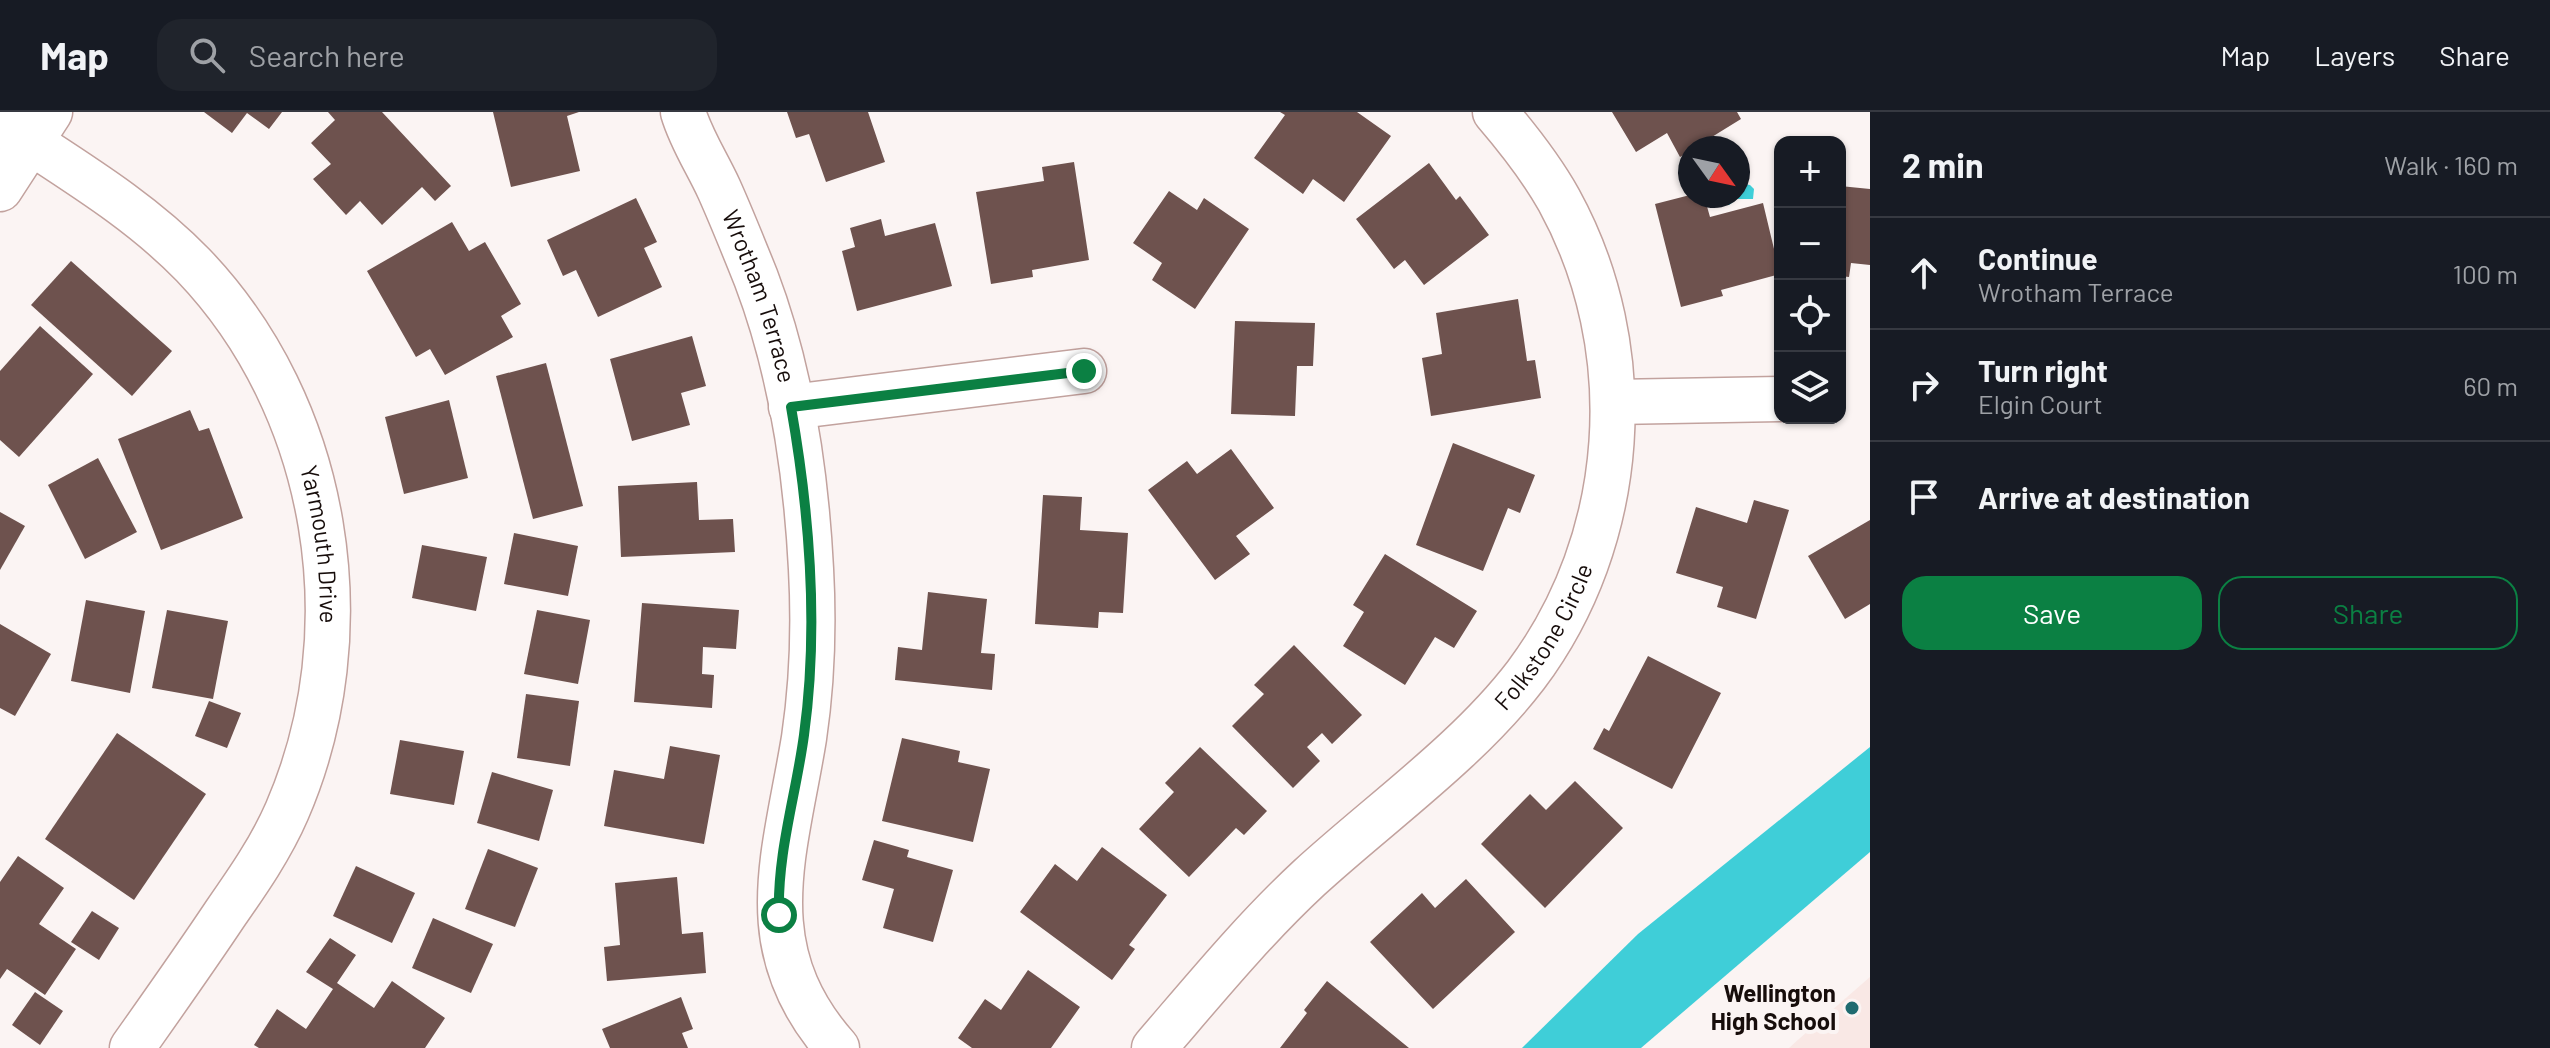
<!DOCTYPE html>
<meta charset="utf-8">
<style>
:root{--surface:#171b24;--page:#20242c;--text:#f1f3f6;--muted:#9ea1a6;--line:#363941;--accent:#0b8043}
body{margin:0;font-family:Barlow,sans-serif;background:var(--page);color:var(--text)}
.controls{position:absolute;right:24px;top:24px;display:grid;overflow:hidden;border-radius:16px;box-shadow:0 2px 6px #0004}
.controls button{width:72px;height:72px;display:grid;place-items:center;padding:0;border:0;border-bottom:2px solid var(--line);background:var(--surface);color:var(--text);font:40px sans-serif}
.compass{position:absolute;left:1678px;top:24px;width:72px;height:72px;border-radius:50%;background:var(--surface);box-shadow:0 2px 6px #0004;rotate:123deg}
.stop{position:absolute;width:24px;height:24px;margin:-18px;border:6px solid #0b8043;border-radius:50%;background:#fff}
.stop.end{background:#0b8043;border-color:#fff;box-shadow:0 2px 8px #0008}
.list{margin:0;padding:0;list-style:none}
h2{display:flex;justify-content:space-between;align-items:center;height:104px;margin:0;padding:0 32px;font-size:34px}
h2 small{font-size:26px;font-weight:400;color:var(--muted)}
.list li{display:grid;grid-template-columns:52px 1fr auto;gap:24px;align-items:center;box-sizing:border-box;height:112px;padding:0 32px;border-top:2px solid var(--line)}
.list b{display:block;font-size:30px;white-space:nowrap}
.list p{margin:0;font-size:26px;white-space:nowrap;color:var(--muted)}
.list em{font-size:26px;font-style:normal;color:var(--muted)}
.actions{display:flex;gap:16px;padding:24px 32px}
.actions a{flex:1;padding:18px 0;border:2px solid var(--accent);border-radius:24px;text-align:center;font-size:28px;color:var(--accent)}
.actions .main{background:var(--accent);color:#fff}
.icon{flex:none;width:44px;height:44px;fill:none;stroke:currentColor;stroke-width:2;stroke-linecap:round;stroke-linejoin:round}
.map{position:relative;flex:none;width:1870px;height:936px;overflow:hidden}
header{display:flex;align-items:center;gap:48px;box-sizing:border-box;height:112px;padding:0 40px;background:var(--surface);border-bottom:2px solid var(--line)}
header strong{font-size:38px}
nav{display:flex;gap:44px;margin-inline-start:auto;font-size:28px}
.search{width:560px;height:72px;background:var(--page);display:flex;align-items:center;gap:20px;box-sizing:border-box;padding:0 28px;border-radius:24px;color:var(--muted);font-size:30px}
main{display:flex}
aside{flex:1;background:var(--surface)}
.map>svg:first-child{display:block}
</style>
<header>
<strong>Map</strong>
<div class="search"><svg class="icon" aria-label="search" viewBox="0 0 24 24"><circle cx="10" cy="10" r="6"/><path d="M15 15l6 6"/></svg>Search here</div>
<nav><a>Map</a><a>Layers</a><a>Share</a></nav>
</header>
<main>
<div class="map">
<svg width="1870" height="936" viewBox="0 0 1870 936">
<rect width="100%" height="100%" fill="#fbf4f3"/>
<!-- built -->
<path fill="#f9e8e5" d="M1870,865V936H1789L1799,927Z"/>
<!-- water -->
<g fill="#3fced8">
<path d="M1738,71L1750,73L1754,77L1753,87H1737L1729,93C1721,93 1714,93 1712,84H1738Z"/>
<path d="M1870,635V740L1641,936H1522L1638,822Z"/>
</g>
<!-- building -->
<g fill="#6e524e">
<path d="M204,0H282L269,17L247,1L232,21Z"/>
<path d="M328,0H382L451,74L435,89L422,75L382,113L360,89L346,103L313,67L331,52L311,31L335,8Z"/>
<path d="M493,0H579L567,4L580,59L511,75Z"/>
<path d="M787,0H868L885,50L826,70L809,22L796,26Z"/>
<path d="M1280,0H1357L1391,24L1344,90L1313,67L1303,82L1254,46L1285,3Z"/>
<path d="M1612,0H1737L1741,7L1694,36H1690V39L1680,45L1667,21L1636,40Z"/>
<path d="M1074,50L1089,148L1032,158L1033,165L991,172L976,80L1044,69L1042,55Z"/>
<path d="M1429,51L1456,88L1460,84L1489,123L1424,173L1405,148L1394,157L1356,107Z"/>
<path d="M1840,74L1870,77V153L1851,151L1849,165L1840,164Z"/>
<path d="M1169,79L1197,98L1204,86L1249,117L1195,197L1152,168L1162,151L1133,131Z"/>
<path d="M1690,83L1704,84L1710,105L1763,91L1780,162L1721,178L1723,184L1681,195L1655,92Z"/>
<path d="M636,86L657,130L644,136L662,175L598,205L576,158L563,164L547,128Z"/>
<path d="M881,107L885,124L935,111L952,174L857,199L842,139L855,135L850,116Z"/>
<path d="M452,110L469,139L485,130L521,192L501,204L513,225L445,263L430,237L416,245L367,159Z"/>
<path d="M71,149L172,239L132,284L31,193Z"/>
<path d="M1518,187L1527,249L1535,248L1541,286L1431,304L1422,246L1442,242L1436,201Z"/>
<path d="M1235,209L1315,211L1313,254H1297L1295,304L1231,302Z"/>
<path d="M40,214L93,262L19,345L0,328V259Z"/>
<path d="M692,224L706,274L681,281L690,313L632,329L610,247Z"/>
<path d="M546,251L583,394L533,407L496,264Z"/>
<path d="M449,288L468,366L404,382L385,305Z"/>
<path d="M190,298L199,319L209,316L243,406L161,438L118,327Z"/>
<path d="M1453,331L1535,363L1520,401L1508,396L1483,459L1416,433Z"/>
<path d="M1231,337L1274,396L1236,424L1250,442L1215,468L1148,378L1187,349L1197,362Z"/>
<path d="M98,346L137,420L85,447L48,373Z"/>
<path d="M697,370L699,408L733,407L735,440L621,445L618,374Z"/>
<path d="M1043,383L1082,385L1080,418L1128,421L1123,501L1099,500L1098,516L1035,512Z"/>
<path d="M1754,388L1789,398L1756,507L1717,495L1723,475L1676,461L1696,395L1747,411Z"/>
<path d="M0,400L25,414L0,458Z"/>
<path d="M1870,408V492L1845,507L1808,444Z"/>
<path d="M514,421L578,434L568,484L504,472Z"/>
<path d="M422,433L487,445L476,499L412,486Z"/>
<path d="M1385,442L1477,499L1454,536L1435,525L1405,573L1343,534L1364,500L1353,493Z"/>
<path d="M928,480L987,487L981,541L995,542L992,578L895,568L898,535L922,538Z"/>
<path d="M86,488L145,499L130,581L71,569Z"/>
<path d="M642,491L739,498L736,537L703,535L702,562L714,563L712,596L634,590Z"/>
<path d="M167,498L228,509L213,587L152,576Z"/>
<path d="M537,498L590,508L578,572L524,562Z"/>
<path d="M0,512L51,542L15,604L0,596Z"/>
<path d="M1294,533L1362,603L1332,632L1322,621L1307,635L1320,649L1293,676L1232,614L1264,582L1254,573Z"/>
<path d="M1648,544L1721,581L1672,677L1593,637L1604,616L1609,619Z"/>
<path d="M526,582L579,589L570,654L517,646Z"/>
<path d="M209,589L241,601L227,636L195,624Z"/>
<path d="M117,621L206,682L134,788L45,727Z"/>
<path d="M902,626L960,639L958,650L990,657L973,730L882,709Z"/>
<path d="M400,628L464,639L454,693L390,682Z"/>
<path d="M670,634L720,643L704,732L604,714L614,658L664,667Z"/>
<path d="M1200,635L1267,699L1244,723L1236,716L1189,765L1139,717L1174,680L1165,671Z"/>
<path d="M492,660L553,678L539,729L477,711Z"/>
<path d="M1575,669L1623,716L1545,796L1481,732L1530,682L1546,698Z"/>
<path d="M874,728L909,738L907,745L953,758L933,830L883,816L894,777L862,768Z"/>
<path d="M1102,735L1167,783L1129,833L1135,837L1112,868L1020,800L1055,752L1077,769Z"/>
<path d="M488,737L538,756L515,815L465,797Z"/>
<path d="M18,744L64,776L39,812L76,837L45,883L7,857L0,867V770Z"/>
<path d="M356,754L415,781L392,831L333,804Z"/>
<path d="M677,765L682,822L703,820L706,861L607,869L604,835L620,833L615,771Z"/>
<path d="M1466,767L1515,820L1433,897L1370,830L1422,781L1435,796Z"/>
<path d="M92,799L119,816L99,848L71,830Z"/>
<path d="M433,806L493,832L471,881L412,856Z"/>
<path d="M330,826L356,843L337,871L374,896L392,869L445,906L425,936H259L254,933L277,897L306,917L333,877L306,860Z"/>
<path d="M1028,858L1080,895L1051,936H972L958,926L985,887L1001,898Z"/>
<path d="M1327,869L1409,936H1280L1307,901L1304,898Z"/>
<path d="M35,880L63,899L40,933L12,913Z"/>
<path d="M681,885L693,917L682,921L688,936H610L602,917Z"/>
</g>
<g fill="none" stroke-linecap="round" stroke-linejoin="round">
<defs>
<g id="minor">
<path id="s1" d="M683,0C691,27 707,51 719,77C732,106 744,136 756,166C791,258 806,359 811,457C814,512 812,572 804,626C785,743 748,836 837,936"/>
<path id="s2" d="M0,10C67,55 137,95 193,153C330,296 365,519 287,699C271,736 248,769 225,802C195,847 163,892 132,936"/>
<path d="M0,77L50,0"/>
<path d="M1614,290L1780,287"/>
<path d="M791,295L1084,259"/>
<path id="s3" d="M1154,936C1204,878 1253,818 1309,766C1380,701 1468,639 1526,563C1628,427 1641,237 1559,88C1541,56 1519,28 1495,0"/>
</g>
</defs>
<!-- minor casing -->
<use href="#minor" stroke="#c2a29e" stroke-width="47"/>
<!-- minor -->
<use href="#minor" stroke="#fff" stroke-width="44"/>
</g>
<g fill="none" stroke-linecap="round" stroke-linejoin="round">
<!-- route -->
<path stroke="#0b8043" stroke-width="10" d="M779,803C777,741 796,683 804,623C819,514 810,403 791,295L1084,259"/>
</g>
<!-- markers -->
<circle fill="#1f6b70" stroke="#fbf4f3" stroke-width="3" cx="1852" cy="896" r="8"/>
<g text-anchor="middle" stroke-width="8" stroke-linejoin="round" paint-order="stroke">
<!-- street labels -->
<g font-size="24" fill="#170d0b" stroke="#fbf4f3">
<text dy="8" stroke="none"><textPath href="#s1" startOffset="200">Wrotham Terrace</textPath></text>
<text dy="8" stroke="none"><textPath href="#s2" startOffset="554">Yarmouth Drive</textPath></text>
<text dy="8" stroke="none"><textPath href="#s3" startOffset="570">Folkstone Circle</textPath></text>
</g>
<!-- poi labels -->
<g font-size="24" font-weight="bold" fill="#170d0b" stroke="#fbf4f3" text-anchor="end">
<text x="1836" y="890">Wellington<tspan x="1836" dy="28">High School</tspan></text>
</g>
</g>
</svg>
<div class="controls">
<button>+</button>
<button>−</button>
<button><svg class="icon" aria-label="locate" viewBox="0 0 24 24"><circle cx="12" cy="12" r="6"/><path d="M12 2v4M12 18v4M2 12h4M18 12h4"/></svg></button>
<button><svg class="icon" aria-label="layers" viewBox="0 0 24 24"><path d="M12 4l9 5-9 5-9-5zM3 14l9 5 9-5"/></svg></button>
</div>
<svg class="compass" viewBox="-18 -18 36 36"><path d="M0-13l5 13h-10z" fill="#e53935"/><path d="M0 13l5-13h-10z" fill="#9ea1a6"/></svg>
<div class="stop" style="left:779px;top:803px"></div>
<div class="stop end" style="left:1084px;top:259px"></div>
</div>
<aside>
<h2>2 min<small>Walk · 160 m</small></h2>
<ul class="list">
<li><svg class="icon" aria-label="ahead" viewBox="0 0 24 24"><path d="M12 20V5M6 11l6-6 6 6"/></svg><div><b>Continue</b><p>Wrotham Terrace</p></div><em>100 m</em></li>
<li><svg class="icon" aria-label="right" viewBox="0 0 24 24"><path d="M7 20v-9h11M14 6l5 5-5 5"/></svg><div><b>Turn right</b><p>Elgin Court</p></div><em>60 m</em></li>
<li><svg class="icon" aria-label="arrive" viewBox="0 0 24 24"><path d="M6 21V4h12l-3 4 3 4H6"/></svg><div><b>Arrive at destination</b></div></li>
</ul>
<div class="actions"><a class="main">Save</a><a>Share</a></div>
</aside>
</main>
